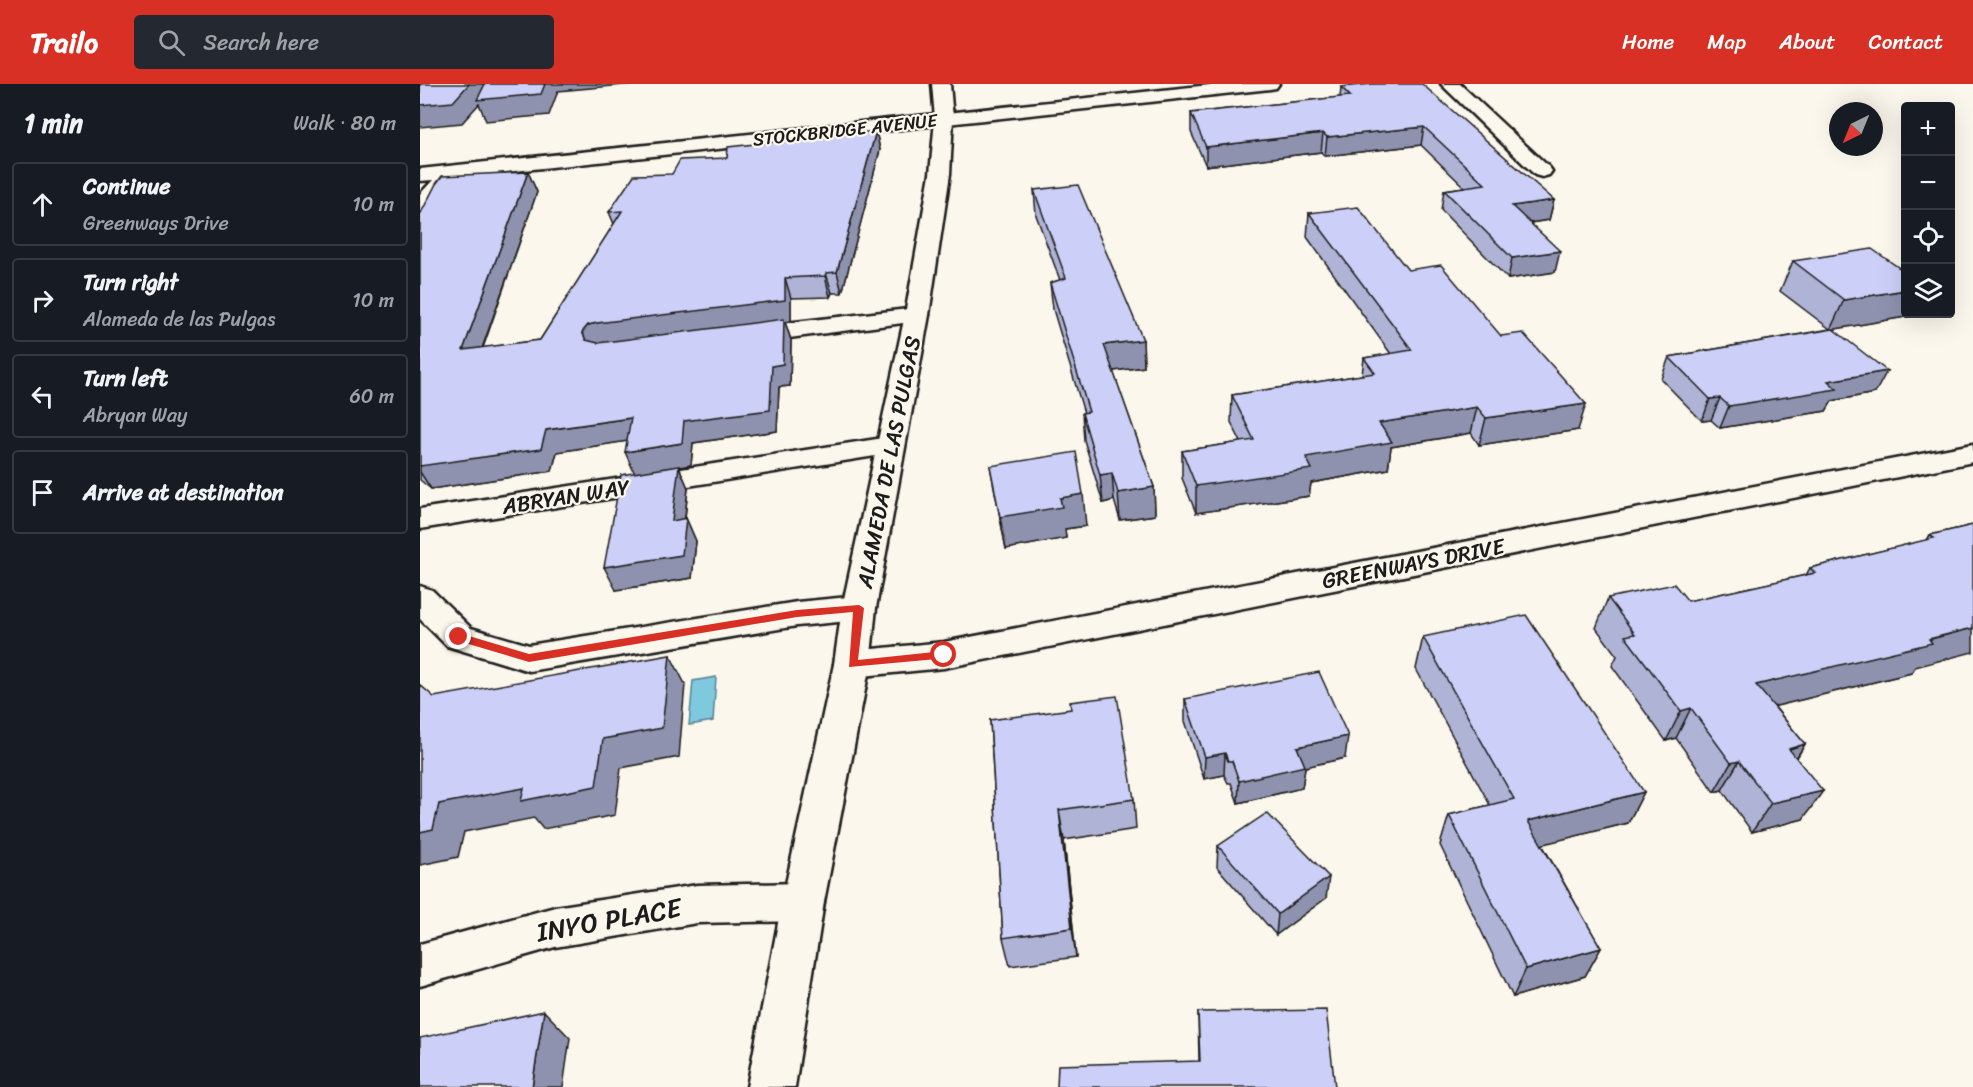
<!DOCTYPE html>
<meta charset="utf-8">
<style>
:root{--surface:#171b24;--page:#242831;--text:#f1f3f6;--muted:#9ea1a6;--line:#363941;--accent:#d93025}
body{margin:0;font-family:Sriracha,sans-serif;background:var(--page);color:var(--text)}
.controls{position:absolute;right:18px;top:18px;display:grid;overflow:hidden;border-radius:6px;box-shadow:0 6px 24px #0002}
.controls button{width:54px;height:54px;display:grid;place-items:center;padding:0;border:0;border-bottom:2px solid var(--line);background:var(--surface);color:var(--text);font:30px sans-serif}
.compass{position:absolute;left:1409px;top:18px;width:54px;height:54px;border-radius:50%;background:var(--surface);box-shadow:0 6px 24px #0002;rotate:223deg}
.stop{position:absolute;width:18px;height:18px;margin:-14px;border:4px solid #d93025;border-radius:50%;background:#fff}
.stop.end{background:#d93025;border-color:#fff;box-shadow:0 2px 6px #0008}
.list{margin:0;padding:0;list-style:none}
h2{display:flex;justify-content:space-between;align-items:center;height:78px;margin:0;padding:0 24px;font-size:26px}
h2 small{font-size:20px;font-weight:400;color:var(--muted)}
.list li{display:grid;grid-template-columns:39px 1fr auto;gap:18px;align-items:center;box-sizing:border-box;height:84px;margin:0 12px 12px;padding:0 12px;border:2px solid var(--line);border-radius:6px}
.list b{display:block;font-size:22px;white-space:nowrap}
.list p{margin:0;font-size:20px;white-space:nowrap;color:var(--muted)}
.list em{font-size:20px;font-style:normal;color:var(--muted)}
.icon{flex:none;width:33px;height:33px;fill:none;stroke:currentColor;stroke-width:2;stroke-linecap:round;stroke-linejoin:round}
.map{position:relative;flex:none;width:1553px;height:1003px;overflow:hidden}
header{display:flex;align-items:center;gap:36px;box-sizing:border-box;height:84px;padding:0 30px;background:var(--accent);color:#fff}
header strong{font-size:28px}
nav{display:flex;gap:33px;margin-inline-start:auto;font-size:21px}
.search{width:420px;height:54px;background:var(--page);display:flex;align-items:center;gap:15px;box-sizing:border-box;padding:0 21px;border-radius:6px;color:var(--muted);font-size:22px}
main{display:flex}
aside{flex:1;background:var(--surface)}
.map>svg:first-child{display:block}
</style>
<header>
<strong>Trailo</strong>
<div class="search"><svg class="icon" aria-label="search" viewBox="0 0 24 24"><circle cx="10" cy="10" r="6"/><path d="M15 15l6 6"/></svg>Search here</div>
<nav><a>Home</a><a>Map</a><a>About</a><a>Contact</a></nav>
</header>
<main>
<aside>
<h2>1 min<small>Walk · 80 m</small></h2>
<ul class="list">
<li><svg class="icon" aria-label="ahead" viewBox="0 0 24 24"><path d="M12 20V5M6 11l6-6 6 6"/></svg><div><b>Continue</b><p>Greenways Drive</p></div><em>10 m</em></li>
<li><svg class="icon" aria-label="right" viewBox="0 0 24 24"><path d="M7 20v-9h11M14 6l5 5-5 5"/></svg><div><b>Turn right</b><p>Alameda de las Pulgas</p></div><em>10 m</em></li>
<li><svg class="icon" aria-label="left" viewBox="0 0 24 24"><path d="M17 20v-9H6M10 6l-5 5 5 5"/></svg><div><b>Turn left</b><p>Abryan Way</p></div><em>60 m</em></li>
<li><svg class="icon" aria-label="arrive" viewBox="0 0 24 24"><path d="M6 21V4h12l-3 4 3 4H6"/></svg><div><b>Arrive at destination</b></div></li>
</ul>
</aside>
<div class="map">
<svg width="1553" height="1003" viewBox="0 0 1553 1003">
<rect width="100%" height="100%" fill="#fbf7ec"/>
<filter id="ink" filterUnits="userSpaceOnUse"><feTurbulence type="fractalNoise" baseFrequency=".0167" numOctaves="2"/><feDisplacementMap in="SourceGraphic" scale="12" xChannelSelector="R" yChannelSelector="G"/><feConvolveMatrix kernelMatrix="1 2 1 2 8 2 1 2 1" color-interpolation-filters="sRGB"/></filter>
<g filter="url(#ink)">
<!-- water -->
<path fill="#7fc9df" stroke="#578491" stroke-width="1.5" d="M296,593L293,637L269,641L273,597Z"/>
<g fill="none" stroke-linecap="round" stroke-linejoin="round">
<defs>
<g id="minor">
<path d="M799,0H859L856,4L850,5L39,93L8,128L0,129V110L13,96L0,97V85Z"/>
<path d="M1021,0H1040L1129,83L1132,87L1129,91L1122,93L1115,91Z"/>
<path d="M497,224L506,226L509,231L506,236L323,260L314,257L310,252L314,247L323,244Z"/>
<path d="M470,353L480,356L484,362L480,368L0,445V425Z"/>
<path d="M1553,360V378L524,584L432,593L419,589L414,580L419,571L432,567L524,558Z"/>
<path d="M0,502L12,506L51,544L109,561L377,518L439,512L451,515L456,524L451,533L439,536L377,542L109,587L27,562L0,535Z"/>
<path d="M383,799L398,804L404,818L398,832L383,837L277,839L135,863L0,902V860L135,823L277,801Z"/>
</g>
<path id="major" d="M512,0H530L533,35L530,90L509,231L456,524L450,580L404,818L375,1003H327L362,818L414,580L422,524L485,231L510,90L515,35Z"/>
</defs>
<!-- minor casing -->
<use href="#minor" stroke="#1c1c1c" stroke-width="5"/>
<!-- major casing -->
<use href="#major" stroke="#1c1c1c" stroke-width="5"/>
<!-- minor -->
<use href="#minor" fill="#fbf7ec" fill-rule="evenodd"/>
<!-- major -->
<use href="#major" fill="#fbf7ec" fill-rule="evenodd"/>
</g>
<!-- wall -->
<g fill="#afb3d5" stroke="#1c1c1c" stroke-width="1.5">
<path d="M952,0L1134,116L1129,136L1110,139L1135,188L1088,195L1021,126L1024,106L1044,103L1001,61L905,72L901,68L786,82L771,48V29L920,13L921,3Z"/>
<path d="M456,47L460,66L422,209H412L410,213L371,214V237L365,238L371,256L370,302L359,303L357,347L273,359L271,381L259,383L268,404L265,435L266,434L276,457L272,494L196,506L215,389L207,357L137,368L132,387L11,405L0,396V131L108,88L117,108L63,264L120,256L194,140L189,128L252,90L307,74Z"/>
<path d="M614,106L723,256L724,283L693,287L734,403L735,431L700,436L694,416L683,419L664,356L662,329H664L633,225L630,199L640,196L616,131Z"/>
<path d="M889,129L988,186L1158,346L1059,361L1051,349L971,363L968,385L891,399L889,412L776,429L762,394V367L821,358L811,338L812,311L942,291L944,274L971,270L887,153Z"/>
<path d="M1373,177L1491,232L1414,245L1455,309L1412,317L1406,327L1300,344L1291,336L1282,337L1241,295L1249,273L1410,245L1360,207Z"/>
<path d="M570,382L666,442L645,445L646,454L586,465Z"/>
<path d="M1553,441L1495,583L1491,589L1354,622L1385,660L1377,674L1383,735L1332,748L1302,706L1294,708L1256,654L1246,657L1192,582L1197,572L1176,544L1188,514L1268,517L1386,491L1390,484L1507,456L1510,451Z"/>
<path d="M1003,553L1224,708L1208,739L1122,760L1181,864L1165,892L1093,913L1020,761L1029,731L1070,721L996,585Z"/>
<path d="M765,615L925,674L885,683L882,704L818,719L811,699H808L804,691L784,695L765,637Z"/>
<path d="M570,636L714,715L716,745L644,756L656,873L590,882L583,854Z"/>
<path d="M798,762L906,814L856,851L797,783Z"/>
<path d="M778,928L915,1003L779,977Z"/>
</g>
<!-- shaded-wall -->
<g fill="#8f92ae" stroke="#1c1c1c" stroke-width="1.5">
<path d="M49,0H215L138,7L129,31L66,37L59,20L42,39L0,43V21Z"/>
<path d="M1004,43L1001,61L905,72L907,53Z"/>
<path d="M456,47L460,66L422,209L417,188Z"/>
<path d="M903,49L901,68L786,82V63Z"/>
<path d="M108,88L117,108L54,287L43,266Z"/>
<path d="M1134,116L1129,136L1088,142L1092,122Z"/>
<path d="M1140,167L1135,188L1088,195L1092,174Z"/>
<path d="M406,189L412,209L410,213L405,192Z"/>
<path d="M365,194L371,214V237L365,238L371,256L370,302L359,303L357,347L273,359L271,381L259,383L268,404L262,459L215,390L205,368L262,359L172,269L162,248L168,241Z"/>
<path d="M1485,206V230H1492L1491,232L1410,246L1424,216Z"/>
<path d="M723,256L724,283L686,288L684,261Z"/>
<path d="M1467,287L1455,309L1412,317L1406,327L1300,344L1309,322L1408,297Z"/>
<path d="M1300,314L1291,336L1282,337L1290,315Z"/>
<path d="M1166,320L1158,346L1059,361L1066,334Z"/>
<path d="M1057,323L1051,349L971,363L968,385L891,399L889,412L776,429V402L886,373L959,339Z"/>
<path d="M211,334L221,355L137,368L132,387L11,405L0,388V382L126,346Z"/>
<path d="M692,389L694,416L683,419L680,391Z"/>
<path d="M734,403L735,431L700,436L698,409Z"/>
<path d="M663,410L666,442L645,445L646,454L586,465L580,433L640,414Z"/>
<path d="M266,434L276,457L272,494L196,506L184,483Z"/>
<path d="M1553,544V568L1495,583L1491,589L1320,631L1336,601Z"/>
<path d="M250,571L265,600L259,673L201,684L195,731L123,745L114,734L44,748L38,773L0,781V748L19,720L183,655Z"/>
<path d="M1271,624L1256,654L1246,657L1261,627Z"/>
<path d="M928,652L925,674L885,683L882,704L818,719L819,697L877,663Z"/>
<path d="M1385,660L1366,690L1369,665Z"/>
<path d="M805,669L804,691L784,695L785,673Z"/>
<path d="M1319,677L1302,706L1294,708L1311,679Z"/>
<path d="M1403,707L1383,735L1332,748L1351,719Z"/>
<path d="M1224,708L1208,739L1096,767L1108,737Z"/>
<path d="M639,726L644,756L656,873L652,844Z"/>
<path d="M909,793L906,814L856,851L858,830Z"/>
<path d="M1181,864L1165,892L1093,913L1106,885Z"/>
<path d="M124,927L150,954L143,1003H112Z"/>
</g>
<!-- building -->
<g fill="#ccd0f8" stroke="#1c1c1c" stroke-width="1.5">
<path d="M0,0H49L33,18L0,21Z"/>
<path d="M65,0H125L121,10L57,16Z"/>
<path d="M952,0H1002L1134,116L1092,122L1140,167L1092,174L1024,106L1065,100L1004,43L907,53L903,49L786,63L771,29L930,12L921,3Z"/>
<path d="M456,47L417,188L406,189L405,192L365,194V216L177,239L168,241L162,248L166,256L178,259L364,235L363,280L352,282L350,326L264,337L262,359L205,368L211,334L126,346L121,365L0,382V131L16,100L22,92L108,88L43,266L120,256L202,127L189,128L214,91L252,90L260,76L307,74L308,63Z"/>
<path d="M658,101L723,256L684,261L734,403L698,409L692,389L680,391L662,329L669,328L630,199L646,194L614,106Z"/>
<path d="M938,123L988,186L1021,181L1081,252L1103,249L1166,320L1066,334L1057,323L959,339L972,358L886,373L892,385L776,402L762,367L834,356L812,311L955,289L944,274L992,266L889,129Z"/>
<path d="M1452,165L1485,188V206L1424,216L1373,177Z"/>
<path d="M1413,245L1467,287L1408,297L1417,305L1309,322L1300,314L1290,315L1249,273Z"/>
<path d="M656,368L663,410L640,414L642,423L580,433L570,382Z"/>
<path d="M259,382L252,437L266,434L262,471L184,483L201,391Z"/>
<path d="M1553,441V544L1509,555L1512,559L1336,601L1385,660L1369,665L1403,707L1351,719L1319,677L1311,679L1271,624L1261,627L1205,552L1215,550L1188,514L1254,500L1268,517L1395,489L1390,484L1514,454L1510,451Z"/>
<path d="M1106,531L1224,708L1108,737L1181,864L1106,885L1029,731L1094,715L1003,553Z"/>
<path d="M250,571L242,644L183,655L176,702L101,717L104,704L19,720L13,745L0,748V601L14,613Z"/>
<path d="M899,588L928,652L877,663L885,682L819,697L812,677H808L805,669L785,673L765,615Z"/>
<path d="M697,612L714,715L639,726L652,844L583,854L570,636L651,625L650,618Z"/>
<path d="M847,729L909,793L858,830L798,762Z"/>
<path d="M906,926L915,1003H637L638,981L780,977L778,928Z"/>
<path d="M124,927L112,1003H0V954Z"/>
</g>
</g>
<!-- route -->
<path fill="#d93025" d="M439,521L444,524L438,576L524,567L529,571L528,574L429,583L433,528L377,533L109,578L35,556L34,553L39,549L109,570L377,526Z"/>
<g text-anchor="middle" stroke-width="4.5" stroke-linejoin="round" paint-order="stroke">
<!-- far-street labels -->
<g font-size="18" fill="#1c1c1c" stroke="#fbf7ec">
<text transform="translate(425 46) rotate(-6)" y="6">STOCKBRIDGE AVENUE</text>
</g>
<!-- street labels -->
<g font-size="22" fill="#1c1c1c" stroke="#fbf7ec">
<text transform="translate(468 378) rotate(-79)" y="8">ALAMEDA DE LAS PULGAS</text>
<text transform="translate(146 412) rotate(-9)" y="8">ABRYAN WAY</text>
<text transform="translate(993 479) rotate(-11)" y="8">GREENWAYS DRIVE</text>
</g>
<!-- near-street labels -->
<g font-size="27" fill="#1c1c1c" stroke="#fbf7ec">
<text transform="translate(189 836) rotate(-10)" y="9">INYO PLACE</text>
</g>
</g>
</svg>
<div class="controls">
<button>+</button>
<button>−</button>
<button><svg class="icon" aria-label="locate" viewBox="0 0 24 24"><circle cx="12" cy="12" r="6"/><path d="M12 2v4M12 18v4M2 12h4M18 12h4"/></svg></button>
<button><svg class="icon" aria-label="layers" viewBox="0 0 24 24"><path d="M12 4l9 5-9 5-9-5zM3 14l9 5 9-5"/></svg></button>
</div>
<svg class="compass" viewBox="-18 -18 36 36"><path d="M0-13l5 13h-10z" fill="#e53935"/><path d="M0 13l5-13h-10z" fill="#9ea1a6"/></svg>
<div class="stop" style="left:524px;top:571px"></div>
<div class="stop end" style="left:39px;top:553px"></div>
</div>
</main>
